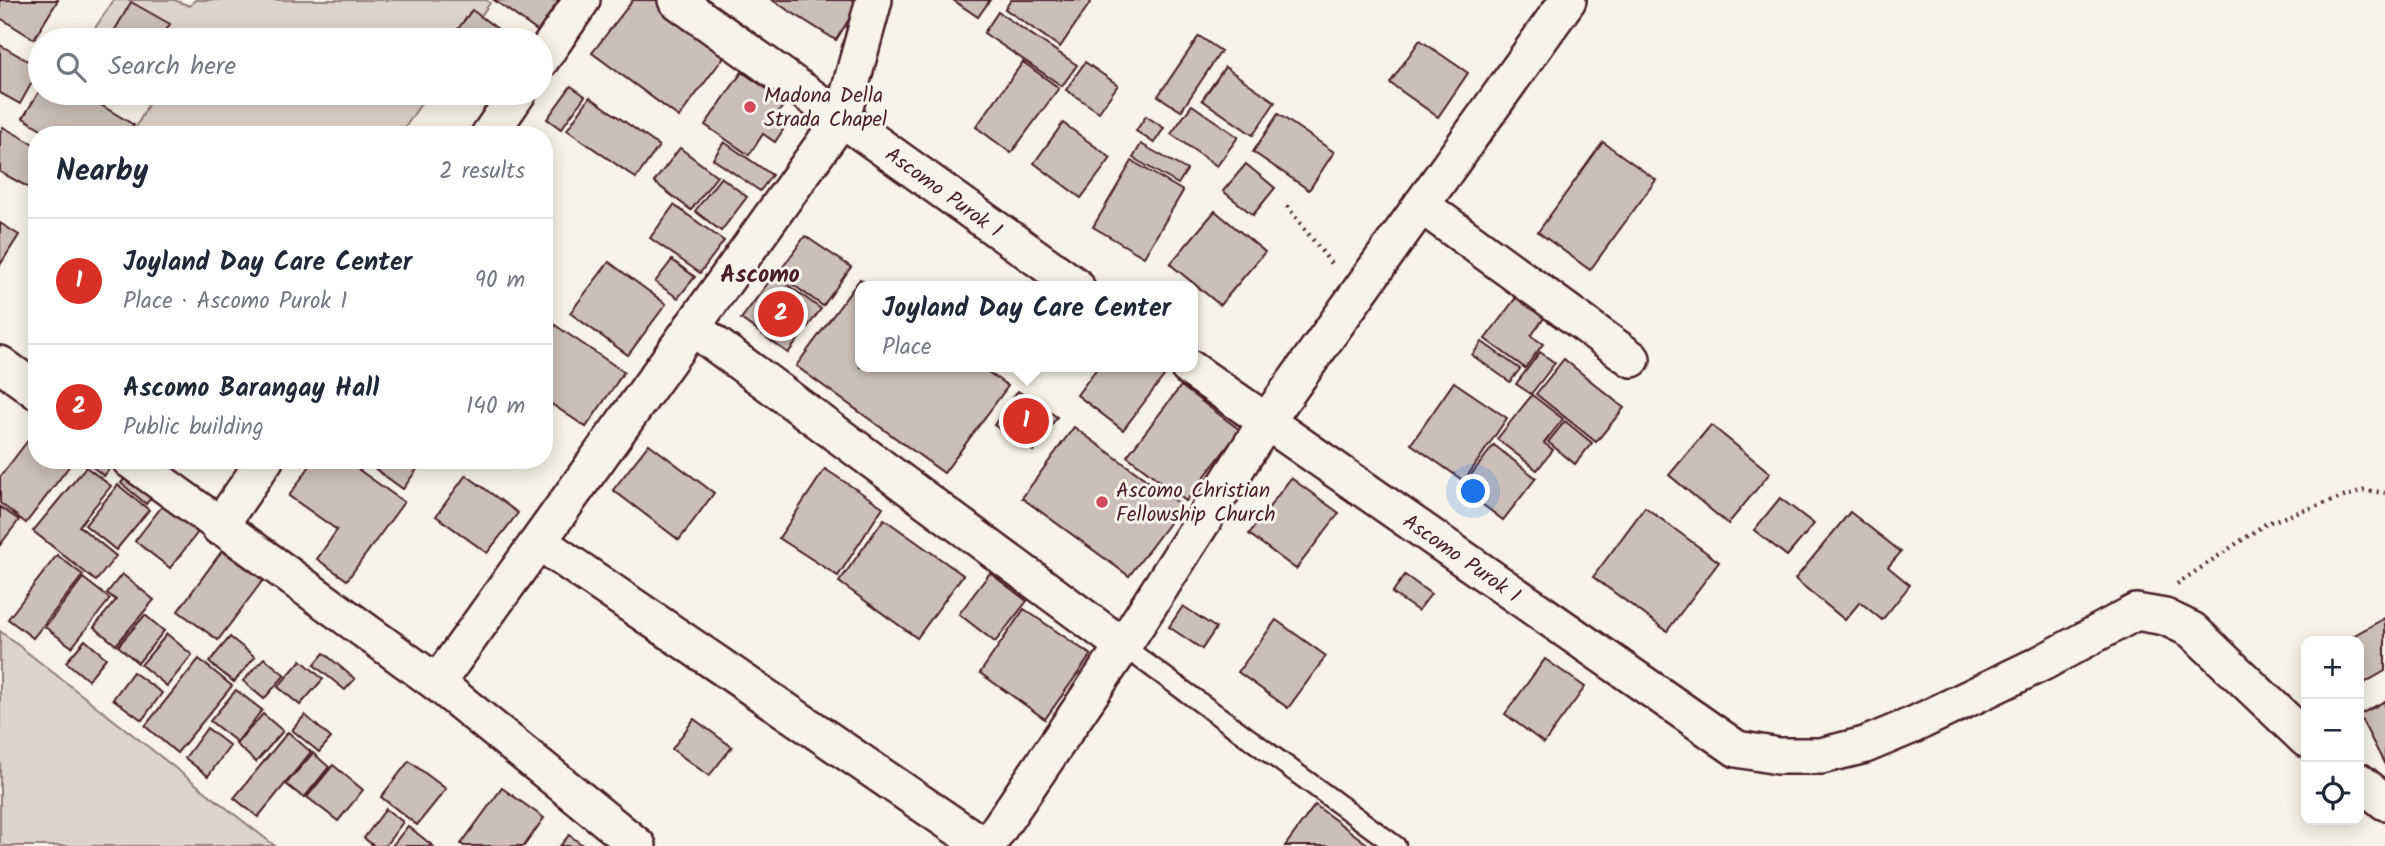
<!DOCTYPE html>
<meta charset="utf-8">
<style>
:root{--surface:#fff;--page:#f2f2f3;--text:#1f2937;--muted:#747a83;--line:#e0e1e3;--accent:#d93025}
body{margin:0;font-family:Kalam,sans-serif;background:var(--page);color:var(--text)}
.controls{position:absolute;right:21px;bottom:21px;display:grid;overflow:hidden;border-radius:14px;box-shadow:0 4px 18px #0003}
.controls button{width:63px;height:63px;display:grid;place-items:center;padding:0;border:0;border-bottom:2px solid var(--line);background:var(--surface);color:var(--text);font:35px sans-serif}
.you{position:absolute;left:1474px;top:492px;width:24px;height:24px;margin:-18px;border:5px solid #fff;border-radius:50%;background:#1a73e8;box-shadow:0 0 0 10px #1a73e833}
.badge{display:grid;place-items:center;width:46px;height:46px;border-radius:50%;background:var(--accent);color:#fff;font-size:23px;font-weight:700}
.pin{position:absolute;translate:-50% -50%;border:4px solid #fff;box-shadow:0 2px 7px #0006}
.popup{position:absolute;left:855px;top:281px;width:343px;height:91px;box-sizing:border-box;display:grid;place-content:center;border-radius:14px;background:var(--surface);filter:drop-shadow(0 2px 5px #0005);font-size:23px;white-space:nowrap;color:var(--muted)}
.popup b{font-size:26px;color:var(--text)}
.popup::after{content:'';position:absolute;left:50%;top:100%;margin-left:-14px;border:14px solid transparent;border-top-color:var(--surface)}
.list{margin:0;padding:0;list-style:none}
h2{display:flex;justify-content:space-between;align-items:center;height:91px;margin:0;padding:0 28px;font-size:30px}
h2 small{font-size:23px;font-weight:400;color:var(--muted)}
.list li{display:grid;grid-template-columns:46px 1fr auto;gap:21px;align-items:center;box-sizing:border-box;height:126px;padding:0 28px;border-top:2px solid var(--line)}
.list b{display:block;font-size:26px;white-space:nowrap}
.list p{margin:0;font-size:23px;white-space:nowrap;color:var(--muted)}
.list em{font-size:23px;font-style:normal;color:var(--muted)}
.icon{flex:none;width:38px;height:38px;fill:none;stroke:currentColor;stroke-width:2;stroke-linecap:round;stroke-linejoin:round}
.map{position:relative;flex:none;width:2385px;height:846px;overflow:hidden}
.search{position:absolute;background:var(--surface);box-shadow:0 4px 18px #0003;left:28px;top:28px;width:525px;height:77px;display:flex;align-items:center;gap:18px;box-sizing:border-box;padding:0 24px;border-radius:38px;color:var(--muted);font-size:26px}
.panel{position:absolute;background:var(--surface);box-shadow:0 4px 18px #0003;left:28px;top:126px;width:525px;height:343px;border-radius:28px}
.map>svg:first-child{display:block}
</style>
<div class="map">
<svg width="2385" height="846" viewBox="0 0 2385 846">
<rect width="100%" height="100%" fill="#f7f3e8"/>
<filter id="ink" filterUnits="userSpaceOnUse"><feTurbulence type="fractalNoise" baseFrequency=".0143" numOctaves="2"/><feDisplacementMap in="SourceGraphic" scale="14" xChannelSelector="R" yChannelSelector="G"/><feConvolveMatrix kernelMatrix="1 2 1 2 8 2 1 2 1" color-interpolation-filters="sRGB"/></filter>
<g filter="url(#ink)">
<!-- green -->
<g fill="#ded4cc" stroke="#947a7c" stroke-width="2">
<path d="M114,0H174L190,6L195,0H486L490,3L464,40H87Z"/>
<path d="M154,93H428L400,135H132Z"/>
<path d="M0,631L275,846H0Z"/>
</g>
<!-- building -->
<g fill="#ccbfb9" stroke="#4a1f2b" stroke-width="2">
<path d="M0,0H58L34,39L0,18Z"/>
<path d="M494,0H565L540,33Z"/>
<path d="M633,0H661L729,50L679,117L592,53Z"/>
<path d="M772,0H861L836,40Z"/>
<path d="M953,0H990L978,17Z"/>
<path d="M1011,0H1092L1060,47L1005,9Z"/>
<path d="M131,2L170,24L160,40H109Z"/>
<path d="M472,10L499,30L491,40H450Z"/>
<path d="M998,12L1077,65L1062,86L984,33Z"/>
<path d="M1199,36L1221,51L1181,111L1158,96Z"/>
<path d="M1420,40L1468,73L1438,117L1390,83Z"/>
<path d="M0,45L40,68L20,104L0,93Z"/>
<path d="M1023,62L1059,88L1011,153L976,127Z"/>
<path d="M1085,62L1118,85L1099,112L1066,90Z"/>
<path d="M1225,67L1275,102L1253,135L1202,100Z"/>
<path d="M742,72L786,102L778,113L789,121L775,142L763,134L749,155L705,125Z"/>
<path d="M571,86L585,96L561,129L547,119Z"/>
<path d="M40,90V93H81L134,125L128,135H51L23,118Z"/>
<path d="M590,97L659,146L636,178L567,130Z"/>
<path d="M1192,105L1238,137L1217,166L1171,134Z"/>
<path d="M1278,114L1334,152L1309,190L1253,152Z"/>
<path d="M1146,116L1164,128L1154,143L1136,131Z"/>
<path d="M1063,123L1111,158L1081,198L1034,163Z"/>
<path d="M3,127L37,146V192L0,172V133Z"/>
<path d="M724,142L772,175L760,191L713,159Z"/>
<path d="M1603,142L1656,180L1590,270L1538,232Z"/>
<path d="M1141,144L1187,170L1178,184L1133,158Z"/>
<path d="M680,148L717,176L691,210L654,182Z"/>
<path d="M1132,161L1183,191L1144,257L1093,227Z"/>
<path d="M1246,164L1275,188L1253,215L1223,191Z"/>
<path d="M721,177L747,197L721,231L695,211Z"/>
<path d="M674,205L724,241L700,273L650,238Z"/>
<path d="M1215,211L1265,252L1220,305L1170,264Z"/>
<path d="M0,223L19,235L0,265Z"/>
<path d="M805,236L851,267L823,306L778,274Z"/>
<path d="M672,260L695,277L678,298L655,282Z"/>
<path d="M609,262L666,304L628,355L570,313Z"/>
<path d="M774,275L821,309L788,353L741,319Z"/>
<path d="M860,279L870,286H860V367H981L1008,386L944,473L796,366Z"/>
<path d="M1527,283L1555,303L1531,336L1543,344L1525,368L1485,339Z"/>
<path d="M549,321L624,372L586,427L544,399V327Z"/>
<path d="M1482,342L1520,369L1510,382L1472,355Z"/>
<path d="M1540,352L1555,363L1531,394L1516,384Z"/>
<path d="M1564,359L1624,408L1596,442L1536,394Z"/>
<path d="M1098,367H1152L1164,376L1123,430L1077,395Z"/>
<path d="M1454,382L1507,418L1464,481L1411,444Z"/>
<path d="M1181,386L1240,430L1186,501L1127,456Z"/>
<path d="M1018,391L1057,417L1033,451L994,425Z"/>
<path d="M1532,395L1563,419L1544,443L1553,450L1537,470L1497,439Z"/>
<path d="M1565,421L1592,443L1575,464L1548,442Z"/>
<path d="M1711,425L1770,473L1728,524L1669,475Z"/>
<path d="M1074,427L1182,506L1129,576L1022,498Z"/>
<path d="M36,430L37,460H74L26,523L0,503V477Z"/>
<path d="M649,444L714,493L679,540L613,490Z"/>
<path d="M1494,445L1536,478L1503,520L1461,488Z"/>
<path d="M84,460H116L104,476Z"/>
<path d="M314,460H345L404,502L347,580L317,559L337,530L289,496Z"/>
<path d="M363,460H414L420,465L403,489Z"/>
<path d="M136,466L161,486L146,504L121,483Z"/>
<path d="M86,467L111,486L79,526L116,556L96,581L33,531Z"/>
<path d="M825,469L883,507L838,576L779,538Z"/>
<path d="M466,475L518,513L487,553L436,516Z"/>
<path d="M1291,478L1339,513L1296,569L1249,534Z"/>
<path d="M118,485L149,510L116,550L85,525Z"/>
<path d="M1780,498L1814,524L1787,556L1754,530Z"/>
<path d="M167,500L202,527L170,568L135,541Z"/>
<path d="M0,507L19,520L0,545Z"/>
<path d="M1645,507L1719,562L1667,631L1593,577Z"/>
<path d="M1850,512L1901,552L1888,567L1910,585L1882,620L1860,602L1845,620L1795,579Z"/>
<path d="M884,519L963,575L917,638L839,582Z"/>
<path d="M222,551L263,580L218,640L178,611Z"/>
<path d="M57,555L83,575L33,638L8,619Z"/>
<path d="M990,573L1027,601L995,642L959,614Z"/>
<path d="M122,574L154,600L116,645L94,627L116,600L107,593Z"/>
<path d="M1405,575L1431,594L1418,611L1392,593Z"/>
<path d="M83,578L110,599L72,647L45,627Z"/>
<path d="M1183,606L1216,628L1202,649L1169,627Z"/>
<path d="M1024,609L1091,655L1045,719L980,673Z"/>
<path d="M145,615L164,631L138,663L118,646Z"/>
<path d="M2385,618V671L2364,683L2359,673V641H2344Z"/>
<path d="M1276,620L1326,656L1288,708L1238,672Z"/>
<path d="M167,634L192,655L167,686L141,665Z"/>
<path d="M230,637L255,657L234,682L209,662Z"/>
<path d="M85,640L106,658L88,680L66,662Z"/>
<path d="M324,653L355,679L345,690L314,665Z"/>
<path d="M264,658L285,675L264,699L243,681Z"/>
<path d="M199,659L232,686L177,753L145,726Z"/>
<path d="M1545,659L1585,687L1544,743L1505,714Z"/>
<path d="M301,660L323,679L300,705L278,687Z"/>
<path d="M133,672L162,693L142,720L113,699Z"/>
<path d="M236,690L262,710L237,742L210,721Z"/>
<path d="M2385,701V765L2359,715Z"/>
<path d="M263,714L283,731L256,762L236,744Z"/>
<path d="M305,715L331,738L319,752L292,730Z"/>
<path d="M694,719L732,747L709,776L672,749Z"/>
<path d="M207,728L230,746L208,776L185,758Z"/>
<path d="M288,732L311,752L258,817L234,798Z"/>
<path d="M313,753L329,767L304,798L286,784Z"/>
<path d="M409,761L446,789L417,825L381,797Z"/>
<path d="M333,765L363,790L338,821L307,797Z"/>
<path d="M502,788L544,818L524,846H464L461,844Z"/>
<path d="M1315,805L1370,846H1285Z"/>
<path d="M386,809L403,822L385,846H374L364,838Z"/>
<path d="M408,826L433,846H392Z"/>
<path d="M569,835L584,846H560Z"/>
</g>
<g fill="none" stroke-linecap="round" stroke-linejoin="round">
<defs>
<path id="lane" d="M1123,646L1396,846"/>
<g id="street">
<path d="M676,0L1076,286"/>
<path d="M541,60L582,0"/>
<path d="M489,135L518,93"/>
<path d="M1421,205L1632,359"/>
<path d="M692,327L1123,646"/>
<path d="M0,364L37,391"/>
<path d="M1188,367L1737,749L1778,756H1821L1865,745L1913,725L2042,663L2136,612L2165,617L2192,630L2306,739"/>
<path d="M130,460L437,683L638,846"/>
<path d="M219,527L265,460"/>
<path d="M539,542L984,846"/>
<path d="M437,683L842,118L874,0"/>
<path d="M2359,781L2385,802"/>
<path d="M987,846L1123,646L1266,422L1568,0"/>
</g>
</defs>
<!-- lane casing -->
<use href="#lane" stroke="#4a1f2b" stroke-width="23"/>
<!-- street casing -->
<use href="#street" stroke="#4a1f2b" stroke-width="40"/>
<!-- path -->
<g stroke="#4a1f2b" stroke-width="4.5" stroke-dasharray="2 5" stroke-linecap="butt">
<path d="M1287,206L1333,266"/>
<path d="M2177,584L2267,523L2364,490L2385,493"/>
</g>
<!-- lane -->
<use href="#lane" stroke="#f7f3e8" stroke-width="18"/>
<!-- street -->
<use href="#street" stroke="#f7f3e8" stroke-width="35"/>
</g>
</g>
<!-- markers -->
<g fill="#d1495b" stroke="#f7f3e8" stroke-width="2.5">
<circle cx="750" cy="107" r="7"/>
<circle cx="1102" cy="502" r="7"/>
</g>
<g text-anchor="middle" stroke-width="6" stroke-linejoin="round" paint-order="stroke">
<!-- poi labels -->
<g font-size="21" fill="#4a1f2b" stroke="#f7f3e8" text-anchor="start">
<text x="764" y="102">Madona Della<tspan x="764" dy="24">Strada Chapel</tspan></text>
<text x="1116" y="497">Ascomo Christian<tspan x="1116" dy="24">Fellowship Church</tspan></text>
</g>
<!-- street labels -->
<g font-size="21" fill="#4a1f2b" stroke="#f7f3e8">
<text transform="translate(944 192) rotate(36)" y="7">Ascomo Purok 1</text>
<text transform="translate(1462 558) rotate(35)" y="7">Ascomo Purok 1</text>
</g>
<!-- quarter labels -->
<g font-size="24" font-weight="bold" fill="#4a1f2b" stroke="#f7f3e8">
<text x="760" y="282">Ascomo</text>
</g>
</g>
</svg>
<div class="controls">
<button>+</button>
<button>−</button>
<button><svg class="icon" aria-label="locate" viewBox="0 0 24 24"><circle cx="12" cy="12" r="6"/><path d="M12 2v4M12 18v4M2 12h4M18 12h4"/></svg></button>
</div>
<div class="you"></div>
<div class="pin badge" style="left:1026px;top:421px">1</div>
<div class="popup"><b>Joyland Day Care Center</b>Place</div>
<div class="pin badge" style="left:781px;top:314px">2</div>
<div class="search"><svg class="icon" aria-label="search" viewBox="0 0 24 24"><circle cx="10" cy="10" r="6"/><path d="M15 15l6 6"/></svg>Search here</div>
<section class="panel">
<h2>Nearby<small>2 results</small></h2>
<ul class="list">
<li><span class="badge">1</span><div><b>Joyland Day Care Center</b><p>Place · Ascomo Purok 1</p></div><em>90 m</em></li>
<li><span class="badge">2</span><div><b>Ascomo Barangay Hall</b><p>Public building</p></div><em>140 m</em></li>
</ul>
</section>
</div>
